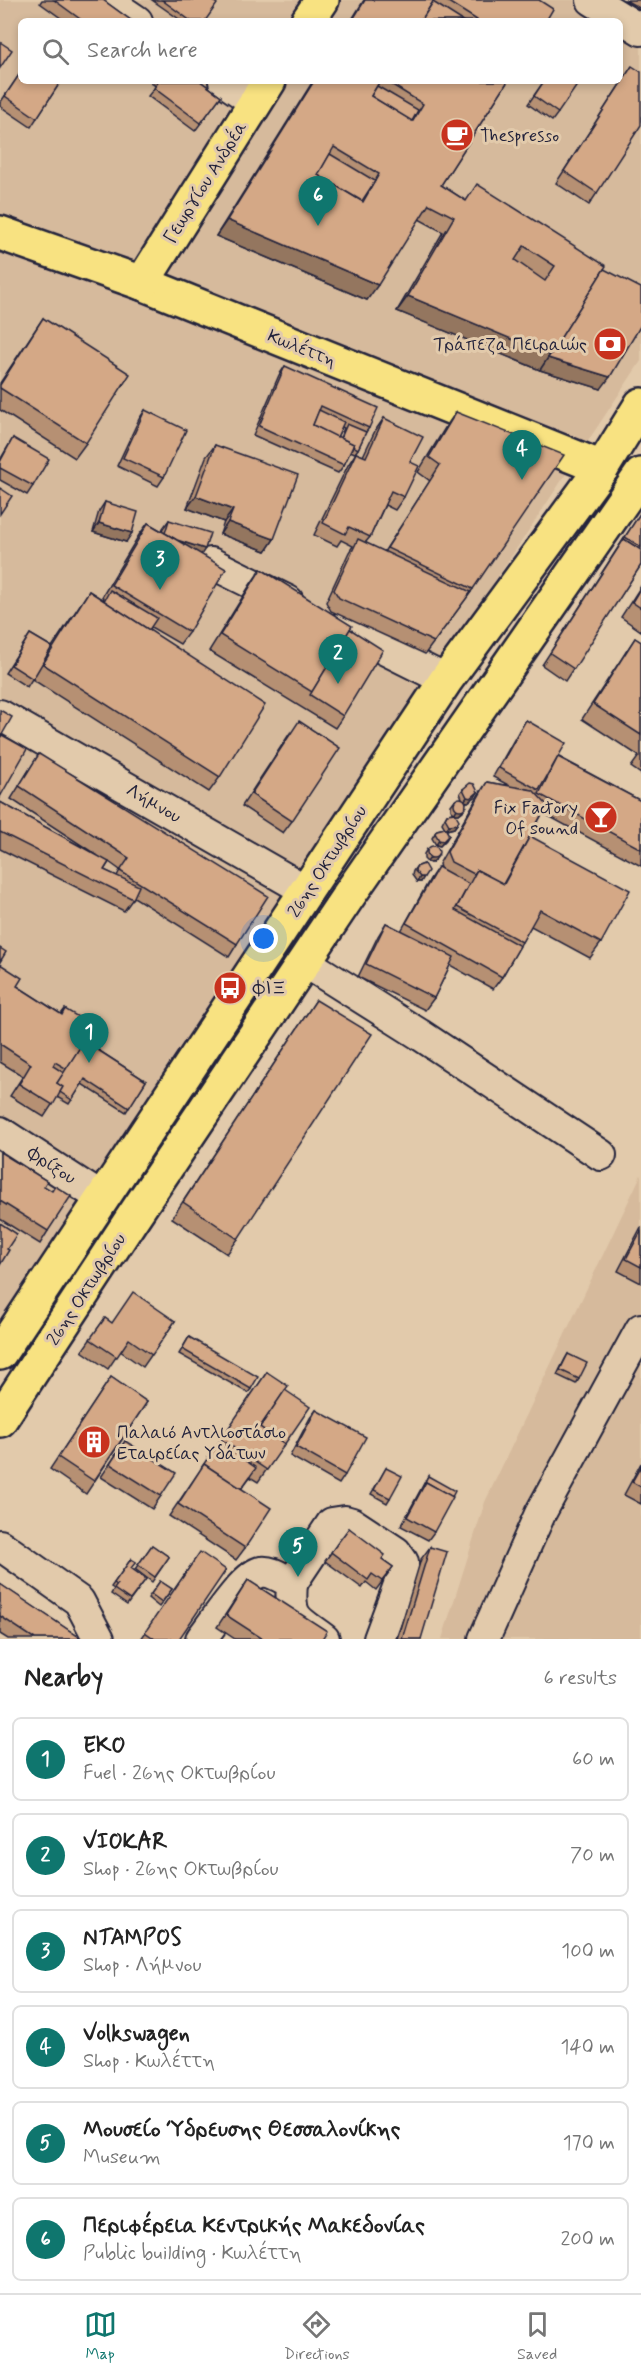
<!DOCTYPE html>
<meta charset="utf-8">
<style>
:root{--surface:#fff;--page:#f2f2f2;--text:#222;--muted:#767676;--line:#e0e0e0;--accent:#0f766e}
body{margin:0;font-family:Mynerve,sans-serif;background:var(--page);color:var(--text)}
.you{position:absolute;left:264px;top:939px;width:21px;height:21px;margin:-15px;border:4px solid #fff;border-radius:50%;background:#1a73e8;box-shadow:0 0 0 9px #1a73e833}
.badge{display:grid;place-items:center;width:39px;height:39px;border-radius:50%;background:var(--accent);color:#fff;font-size:20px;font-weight:700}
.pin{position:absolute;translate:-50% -50px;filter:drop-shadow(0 2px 3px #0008)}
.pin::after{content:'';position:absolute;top:32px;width:21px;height:18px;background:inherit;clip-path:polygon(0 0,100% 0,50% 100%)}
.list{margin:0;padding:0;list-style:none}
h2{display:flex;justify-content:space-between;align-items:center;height:78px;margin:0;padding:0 24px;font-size:26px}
h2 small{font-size:20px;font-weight:400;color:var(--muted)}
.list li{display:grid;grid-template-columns:39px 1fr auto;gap:18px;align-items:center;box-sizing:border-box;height:84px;margin:0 12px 12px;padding:0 12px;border:2px solid var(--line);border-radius:9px}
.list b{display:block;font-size:22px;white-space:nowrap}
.list p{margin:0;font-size:20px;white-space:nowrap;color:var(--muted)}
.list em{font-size:20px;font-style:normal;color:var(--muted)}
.icon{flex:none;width:33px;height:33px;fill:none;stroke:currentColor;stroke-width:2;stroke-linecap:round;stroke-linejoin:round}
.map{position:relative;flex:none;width:641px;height:1639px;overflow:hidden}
.search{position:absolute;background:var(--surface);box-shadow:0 3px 9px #0003;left:18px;right:18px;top:18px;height:66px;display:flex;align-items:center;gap:15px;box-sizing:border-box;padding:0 21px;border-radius:9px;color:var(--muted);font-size:22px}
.sheet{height:654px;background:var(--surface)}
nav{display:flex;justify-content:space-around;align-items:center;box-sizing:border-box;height:84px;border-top:2px solid var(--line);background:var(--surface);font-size:16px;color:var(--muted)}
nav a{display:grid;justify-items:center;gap:3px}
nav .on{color:var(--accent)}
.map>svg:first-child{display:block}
</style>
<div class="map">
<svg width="641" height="1639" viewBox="0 0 641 1639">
<rect width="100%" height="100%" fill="#e2caab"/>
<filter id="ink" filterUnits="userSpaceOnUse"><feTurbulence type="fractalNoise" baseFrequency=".0167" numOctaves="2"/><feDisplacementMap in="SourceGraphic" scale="12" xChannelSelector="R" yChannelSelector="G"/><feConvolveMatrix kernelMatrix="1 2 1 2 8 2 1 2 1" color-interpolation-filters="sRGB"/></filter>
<g filter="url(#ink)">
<!-- built -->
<g fill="#d6ba9c" fill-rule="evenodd">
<path d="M0,0H641V361L0,1327ZM21,21H620V81H21Z"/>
<path d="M641,1175V1639H442L485,1502Z"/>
</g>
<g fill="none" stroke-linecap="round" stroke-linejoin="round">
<defs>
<g id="minor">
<path d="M106,0L137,21"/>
<path d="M592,0L641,30"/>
<path d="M224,81L255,102"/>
<path d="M211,563L288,601"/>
<path d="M342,628L446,680"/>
<path d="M0,715L307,891"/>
<path d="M305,962L419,1034L601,1155"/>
<path d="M0,1132L103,1199"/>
<path d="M0,1545L79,1601L99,1639"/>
<path d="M292,1583L332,1523L345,1521L352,1523L396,1552L403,1562V1574L379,1639"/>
<path d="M201,1639C212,1625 246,1573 261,1572C271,1570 283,1579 292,1583C289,1620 296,1618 324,1639"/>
<path d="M484,1639L540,1514L641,1329"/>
</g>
<g id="major">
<path d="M308,21L322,0"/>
<path d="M0,233L142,283L602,468"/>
<path d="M142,283L269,81"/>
<path d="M0,1353L446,680L602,468L641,405"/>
<path d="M0,1420L131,1220L349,895L641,475"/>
</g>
</defs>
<!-- minor casing -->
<use href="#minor" stroke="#22223b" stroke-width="34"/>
<!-- major casing -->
<use href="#major" stroke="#22223b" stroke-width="38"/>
<!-- minor -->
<use href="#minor" stroke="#e2caab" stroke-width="30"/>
<!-- major -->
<use href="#major" stroke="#f8e281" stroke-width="33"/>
</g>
<!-- wall -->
<g fill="#b69073" stroke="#22223b" stroke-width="1.5" fill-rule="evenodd">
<path d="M42,0H103L132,21H65L40,3Z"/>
<path d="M152,0H212L205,21H182Z"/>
<path d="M364,0H539L546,21H351Z"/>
<path d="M625,0H641V9Z"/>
<path d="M632,66L597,193L589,205L556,183Z"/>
<path d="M21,72L61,81L31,127L0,106V103Z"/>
<path d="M153,81H200L221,96L195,131L148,96L156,86L151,83Z"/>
<path d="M313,81H508L441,185L466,201L604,269L601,389L540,370L397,311L443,232L419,219L367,300L216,236Z"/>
<path d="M544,81L558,113L552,121L528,104Z"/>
<path d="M43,318L86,443L75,458L0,410V383Z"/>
<path d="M285,366L369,428L366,432L358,449L355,453L350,451L344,465L338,473L253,435L279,375ZM342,427L344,428L340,438L337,437Z"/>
<path d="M145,410L164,477L158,486L117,466L139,419Z"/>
<path d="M456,412L473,589L425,654L331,611L326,602L349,552L353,546L341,540L337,546L314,535L348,465L356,453L363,456L375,431L384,418L410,462L404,497L395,510L385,505L370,537L365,543L384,552L430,481L418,472L445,428Z"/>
<path d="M13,438L33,486L27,495L0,480V460Z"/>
<path d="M215,445L274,539L266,551L220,534L224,522L187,508L206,457Z"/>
<path d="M105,502L126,542L93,532L99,511Z"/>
<path d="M641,512V565L565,681L542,665Z"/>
<path d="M169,520L201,554L189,632L180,644L151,627L149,630L220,777L209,792L32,679L27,687L5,673L30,634L52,647L89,591L103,600L104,599L102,597L139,535L148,523L162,531L163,528Z"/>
<path d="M261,569L350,629L343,716L335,728L209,651L250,585Z"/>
<path d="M641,586V631L621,617Z"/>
<path d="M635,638L641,642V774L631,767L639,756L582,719Z"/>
<path d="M526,720L559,757L641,801V866L543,813L530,836L601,943L590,958L531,926L502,977L493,989L450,965L434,998L425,1010L358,977L378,936L386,923L401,931L430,879L438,867L440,868L439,864L479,794L487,782L510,786L493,777L520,729Z"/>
<path d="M290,733L292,821L283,833L242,806Z"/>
<path d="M39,754L237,944L229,957L134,897L124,911L0,849V802L98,856L11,799ZM109,862L120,870L117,876L104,870Z"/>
<path d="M463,789L475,797L468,802H466L463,811L459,814H456L457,824L454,828L446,830L449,835L446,840L440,846L436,845L432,838L437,830L445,828L442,823L444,819L447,814L454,813L451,810V805L454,801L462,798L460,793Z"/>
<path d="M427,849L435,860L431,863L427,862L424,859V854Z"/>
<path d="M424,864L421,882H417L412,875L413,871L416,867Z"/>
<path d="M0,964L17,986L61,1014L65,1009L84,1041L146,1081L126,1112L82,1084L69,1104L57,1097L44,1117L10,1096L23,1076L0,1062Z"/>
<path d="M316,1000L238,1239L227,1254L172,1218Z"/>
<path d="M0,1152L44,1186L48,1231L40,1244L0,1219Z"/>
<path d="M641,1227V1283L618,1271Z"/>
<path d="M105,1318L112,1323L175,1321L143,1367L120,1351L108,1369L82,1351Z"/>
<path d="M189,1337L251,1389L248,1393L179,1354Z"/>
<path d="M568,1354L579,1379L576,1384L557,1375L565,1359Z"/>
<path d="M267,1372L285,1390L276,1456L258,1482L250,1477L241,1489L245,1548L236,1560L169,1516Z"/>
<path d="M111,1377L147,1402L86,1494L50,1469Z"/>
<path d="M316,1410L345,1475L339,1484L290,1456L310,1418Z"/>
<path d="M125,1441L161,1496L152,1509L101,1477Z"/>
<path d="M641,1463V1504L624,1495Z"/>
<path d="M386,1468L390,1498L387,1503L371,1494Z"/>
<path d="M428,1476L434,1532L428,1540L401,1526Z"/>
<path d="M349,1528L382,1559L393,1567L376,1590L366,1582L362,1588L325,1561Z"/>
<path d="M152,1545L169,1557L152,1582L135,1569Z"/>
<path d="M430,1547L421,1639H397L421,1559Z"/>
<path d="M131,1559V1569L146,1579L127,1605L111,1594L114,1589L111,1587Z"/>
<path d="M194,1561L179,1639H141Z"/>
<path d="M248,1580L322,1639H235L217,1627Z"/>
<path d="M160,1581L172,1589L159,1607L148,1598Z"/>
<path d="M0,1584L82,1639H8L0,1634Z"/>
</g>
<!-- shaded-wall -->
<g fill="#94765e" stroke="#22223b" stroke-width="1.5">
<path d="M227,220L378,285L367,300L216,236Z"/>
<path d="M408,296L550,355L540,370L397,311Z"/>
<path d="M548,358L610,377L601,389L540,370Z"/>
<path d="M196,496L233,510L224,522L187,508Z"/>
<path d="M228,522L274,539L266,551L220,534Z"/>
<path d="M99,523L132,533L126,542L93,532Z"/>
<path d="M164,536L205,549L199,558Z"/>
<path d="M478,792L475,797L468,802L464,801L467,797Z"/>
<path d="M466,807L459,814H454L457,809Z"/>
<path d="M457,824L454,828L446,830L449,825Z"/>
<path d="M449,835L440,846L436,845L439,840Z"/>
<path d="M438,856L435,860L431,863L427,862L430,858Z"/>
<path d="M420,877H424L421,882H417Z"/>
</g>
<!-- building -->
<g fill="#d4a886" stroke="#22223b" stroke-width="1.5" fill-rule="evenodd">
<path d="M54,0H103L132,21H83Z"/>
<path d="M162,0H212L217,4L205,21H191Z"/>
<path d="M365,0H434L421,21H352Z"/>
<path d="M445,0H539L553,9L546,21H477V20Z"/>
<path d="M433,2L463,21H421Z"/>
<path d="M0,42L12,50L0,68Z"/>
<path d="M632,66L641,72V125L597,193L564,171Z"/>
<path d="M21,72V81H61L37,118L5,96Z"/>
<path d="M159,81H200L221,96L201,123L154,88Z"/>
<path d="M314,81H380L371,96L413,121L423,104L386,81H508L441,185L466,201L477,184L606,266L550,355L408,296L454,217L429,204L378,285L227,220ZM334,147L379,174L363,202L318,175ZM524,246L555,266L545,281L515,260Z"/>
<path d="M544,81H580L558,113L534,96Z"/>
<path d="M377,86L418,110L412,121L371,96Z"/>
<path d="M330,154L375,181L362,201L318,175Z"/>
<path d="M604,269L641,288V325L610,377L548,358Z"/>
<path d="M43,318L130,374L86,443L0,388V385Z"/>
<path d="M285,366L378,408L369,428L321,406L313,425L354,444L344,465L259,426Z"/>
<path d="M145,410L186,430L164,477L123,458Z"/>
<path d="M319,410L344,422L337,437L313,425Z"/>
<path d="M456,412L564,455L473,589L387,548L440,465L429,457Z"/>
<path d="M384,418L423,437L410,462L419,466L404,497L391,491L370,537L349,527L345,534L323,523L356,453L366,457Z"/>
<path d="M347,424L366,432L358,449L353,446L354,444L341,438Z"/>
<path d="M13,438L49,459L33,486L0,468V462Z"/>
<path d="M215,445L298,475L274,539L228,522L233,510L196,496Z"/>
<path d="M0,488L12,496L0,514Z"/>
<path d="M105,502L138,512L132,533L99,523Z"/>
<path d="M641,512V547L625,537Z"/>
<path d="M169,520L210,533L205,549L177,540L165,533Z"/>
<path d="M148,523L226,569L189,632L111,585Z"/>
<path d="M358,539L471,592L434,642L339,598L334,590Z"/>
<path d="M624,539L641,550V565L574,669L550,653Z"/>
<path d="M261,569L352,626L312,692L220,635Z"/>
<path d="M641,587V608L632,602Z"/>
<path d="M110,590L157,618L149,630L104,601Z"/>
<path d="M89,591L265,705L220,777L43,664Z"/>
<path d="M350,629L383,650L343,716L310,695Z"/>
<path d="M30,634L52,647L33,679L11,665Z"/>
<path d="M635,638L641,642V735L593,704Z"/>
<path d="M0,710L12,717L0,738Z"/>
<path d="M526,720L566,743L539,790L499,768Z"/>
<path d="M299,721L340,748L292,821L251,794Z"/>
<path d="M2,735L27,749L0,797V738Z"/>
<path d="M39,754L268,896L237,944L120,871L129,858L19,786Z"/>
<path d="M558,757L641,801V849L539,794Z"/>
<path d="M487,782L533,790L547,805L503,884L477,870L474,874L451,862L447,852Z"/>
<path d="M470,783L474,784L478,792L471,798L467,797L463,789Z"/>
<circle cx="460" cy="804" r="6"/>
<path d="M0,802L109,862L104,870L139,886L133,899L0,832Z"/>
<path d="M455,813L459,820L457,824L449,825L445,818L447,814Z"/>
<path d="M445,828L449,835L443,841L439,840L435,833L437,830Z"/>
<path d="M530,836L630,890L601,943L540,910L522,942L457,907L477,870L504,884Z"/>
<circle cx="433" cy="852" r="6"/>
<path d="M424,864L428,871L424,877H420L415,871L416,867Z"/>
<path d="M438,867L469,884L455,910L520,946L502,977L406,923Z"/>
<path d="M386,923L454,957L434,998L366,964Z"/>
<path d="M0,948L6,952L0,962Z"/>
<path d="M0,964L22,978L17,986L62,1015L65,1009L93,1026L67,1069L55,1062L53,1066L64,1073L57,1083L63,1087L53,1105L19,1084L31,1064L0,1044Z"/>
<path d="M316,1000L372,1034L238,1239L183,1202Z"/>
<path d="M84,1041L146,1081L129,1108L85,1079L72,1100L60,1092L63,1087L57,1083Z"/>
<path d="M0,1152L47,1181L44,1186L52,1191L55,1186L71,1196L48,1231L0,1201Z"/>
<path d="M0,1223L17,1234L7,1249L9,1250L0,1265Z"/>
<path d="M641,1231V1267L626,1259Z"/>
<path d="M133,1292L175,1321L152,1355L129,1339L117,1357L90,1339L105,1318L112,1323Z"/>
<path d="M189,1337L258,1377L251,1389L182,1349Z"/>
<path d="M568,1354L587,1363L579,1379L560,1370Z"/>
<path d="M267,1372L288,1386L260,1427L285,1444L267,1470L221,1439Z"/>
<path d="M111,1377L147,1402L94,1481L58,1457Z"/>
<path d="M285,1390L310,1407L282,1448L285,1444L260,1427Z"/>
<path d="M316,1410L366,1437L345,1475L296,1447Z"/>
<path d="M125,1441L176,1473L161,1496L110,1464Z"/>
<path d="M219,1442L256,1468L241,1489L204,1464L201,1468Z"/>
<path d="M204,1464L271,1508L245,1548L178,1504Z"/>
<path d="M641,1466V1487L632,1482Z"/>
<path d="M386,1468L402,1476L390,1498L374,1490Z"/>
<path d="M428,1476L455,1491L452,1497L426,1482L423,1486Z"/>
<path d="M426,1482L453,1497L434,1532L407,1517Z"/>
<path d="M349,1528L385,1555L382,1559L393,1567L382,1581L372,1574L368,1580L331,1552Z"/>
<path d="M152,1545L169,1557L155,1577L138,1565Z"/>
<path d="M430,1547L447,1552L421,1639H402Z"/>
<path d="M200,1552L226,1570L179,1639H155L145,1632Z"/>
<path d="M131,1559L136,1562L131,1568L146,1579L130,1600L114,1589L117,1585L114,1583Z"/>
<path d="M248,1580L327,1631L322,1639H263L226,1615Z"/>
<path d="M160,1581L172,1589L162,1602L151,1594Z"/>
<path d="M0,1584L82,1639H35L0,1616Z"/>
</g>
</g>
<!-- icons -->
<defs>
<symbol id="cafe-disc" viewBox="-11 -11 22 22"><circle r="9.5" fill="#c8321e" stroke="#e2caab"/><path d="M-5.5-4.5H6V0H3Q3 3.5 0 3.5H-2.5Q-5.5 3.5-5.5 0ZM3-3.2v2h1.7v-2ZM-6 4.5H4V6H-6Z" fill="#fff"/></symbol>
<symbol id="bank-disc" viewBox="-11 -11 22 22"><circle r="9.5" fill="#c8321e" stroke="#e2caab"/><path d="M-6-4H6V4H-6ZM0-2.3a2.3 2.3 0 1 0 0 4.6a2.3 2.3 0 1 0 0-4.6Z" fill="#fff"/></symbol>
<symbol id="bar-disc" viewBox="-11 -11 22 22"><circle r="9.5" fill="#c8321e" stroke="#e2caab"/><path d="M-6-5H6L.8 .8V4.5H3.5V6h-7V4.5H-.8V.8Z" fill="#fff"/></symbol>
<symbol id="bus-disc" viewBox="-11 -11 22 22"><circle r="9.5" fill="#c8321e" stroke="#e2caab"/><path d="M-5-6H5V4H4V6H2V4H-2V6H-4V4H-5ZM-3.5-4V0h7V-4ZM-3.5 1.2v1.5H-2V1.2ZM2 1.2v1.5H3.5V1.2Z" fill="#fff"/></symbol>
<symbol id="building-disc" viewBox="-11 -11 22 22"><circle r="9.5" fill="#c8321e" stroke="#e2caab"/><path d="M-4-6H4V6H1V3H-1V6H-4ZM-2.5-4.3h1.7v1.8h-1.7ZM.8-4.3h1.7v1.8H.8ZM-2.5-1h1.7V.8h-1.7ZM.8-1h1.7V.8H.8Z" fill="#fff"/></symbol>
</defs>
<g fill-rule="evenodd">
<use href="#cafe-disc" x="438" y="116" width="38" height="38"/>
<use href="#bank-disc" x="591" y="325" width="38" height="38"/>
<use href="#bar-disc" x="582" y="798" width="38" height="38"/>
<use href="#bus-disc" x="211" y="969" width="38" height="38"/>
<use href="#building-disc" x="75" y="1423" width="38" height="38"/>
</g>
<g text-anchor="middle" stroke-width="6" stroke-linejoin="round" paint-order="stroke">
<!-- poi labels -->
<g font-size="18" fill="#22223b" stroke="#e2caab" text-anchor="start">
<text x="480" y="141">Thespresso</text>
<text x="587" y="350" text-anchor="end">Τράπεζα Πειραιώς</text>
<text x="578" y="813" text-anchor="end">Fix Factory<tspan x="578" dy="21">Of sound</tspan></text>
<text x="253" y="994">ΦΙΞ</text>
<text x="117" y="1438">Παλαιό Αντλιοστάσιο<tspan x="117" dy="21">Εταιρείας Υδάτων</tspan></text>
</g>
<!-- street labels -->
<g font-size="18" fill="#22223b" stroke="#e2caab">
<text transform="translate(205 182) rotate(-58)" y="6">Γεωργίου Ανδρέα</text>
<text transform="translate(302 348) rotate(22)" y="6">Κωλέττη</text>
<text transform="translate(154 803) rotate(30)" y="6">Λήμνου</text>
<text transform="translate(327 861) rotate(-57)" y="6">26ης Οκτωβρίου</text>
<text transform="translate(52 1165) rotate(33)" y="6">Φρίξου</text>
<text transform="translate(86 1289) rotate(-57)" y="6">26ης Οκτωβρίου</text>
</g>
</g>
</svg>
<div class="you"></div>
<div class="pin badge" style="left:89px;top:1063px">1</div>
<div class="pin badge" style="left:338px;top:684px">2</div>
<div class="pin badge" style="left:160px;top:590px">3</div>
<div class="pin badge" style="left:522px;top:480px">4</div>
<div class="pin badge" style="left:298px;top:1577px">5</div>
<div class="pin badge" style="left:318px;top:226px">6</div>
<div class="search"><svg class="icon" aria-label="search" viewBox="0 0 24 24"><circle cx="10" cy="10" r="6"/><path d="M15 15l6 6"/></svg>Search here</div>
</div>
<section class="sheet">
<h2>Nearby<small>6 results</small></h2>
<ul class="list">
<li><span class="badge">1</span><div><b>EKO</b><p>Fuel · 26ης Οκτωβρίου</p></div><em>60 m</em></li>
<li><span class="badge">2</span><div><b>VIOKAR</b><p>Shop · 26ης Οκτωβρίου</p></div><em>70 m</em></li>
<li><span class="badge">3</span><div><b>NTAMPOS</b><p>Shop · Λήμνου</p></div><em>100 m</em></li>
<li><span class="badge">4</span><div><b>Volkswagen</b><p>Shop · Κωλέττη</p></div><em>140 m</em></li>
<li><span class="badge">5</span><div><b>Μουσείο Ύδρευσης Θεσσαλονίκης</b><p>Museum</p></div><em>170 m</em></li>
<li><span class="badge">6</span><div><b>Περιφέρεια Κεντρικής Μακεδονίας</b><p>Public building · Κωλέττη</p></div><em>200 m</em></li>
</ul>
</section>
<nav>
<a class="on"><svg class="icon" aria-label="map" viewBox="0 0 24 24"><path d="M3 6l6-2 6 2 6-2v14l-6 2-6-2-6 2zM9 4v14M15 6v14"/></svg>Map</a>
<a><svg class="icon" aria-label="directions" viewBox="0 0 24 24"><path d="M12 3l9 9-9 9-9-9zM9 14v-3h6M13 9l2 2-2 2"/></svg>Directions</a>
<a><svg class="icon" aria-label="saved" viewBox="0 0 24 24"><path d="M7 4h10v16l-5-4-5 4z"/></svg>Saved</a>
</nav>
